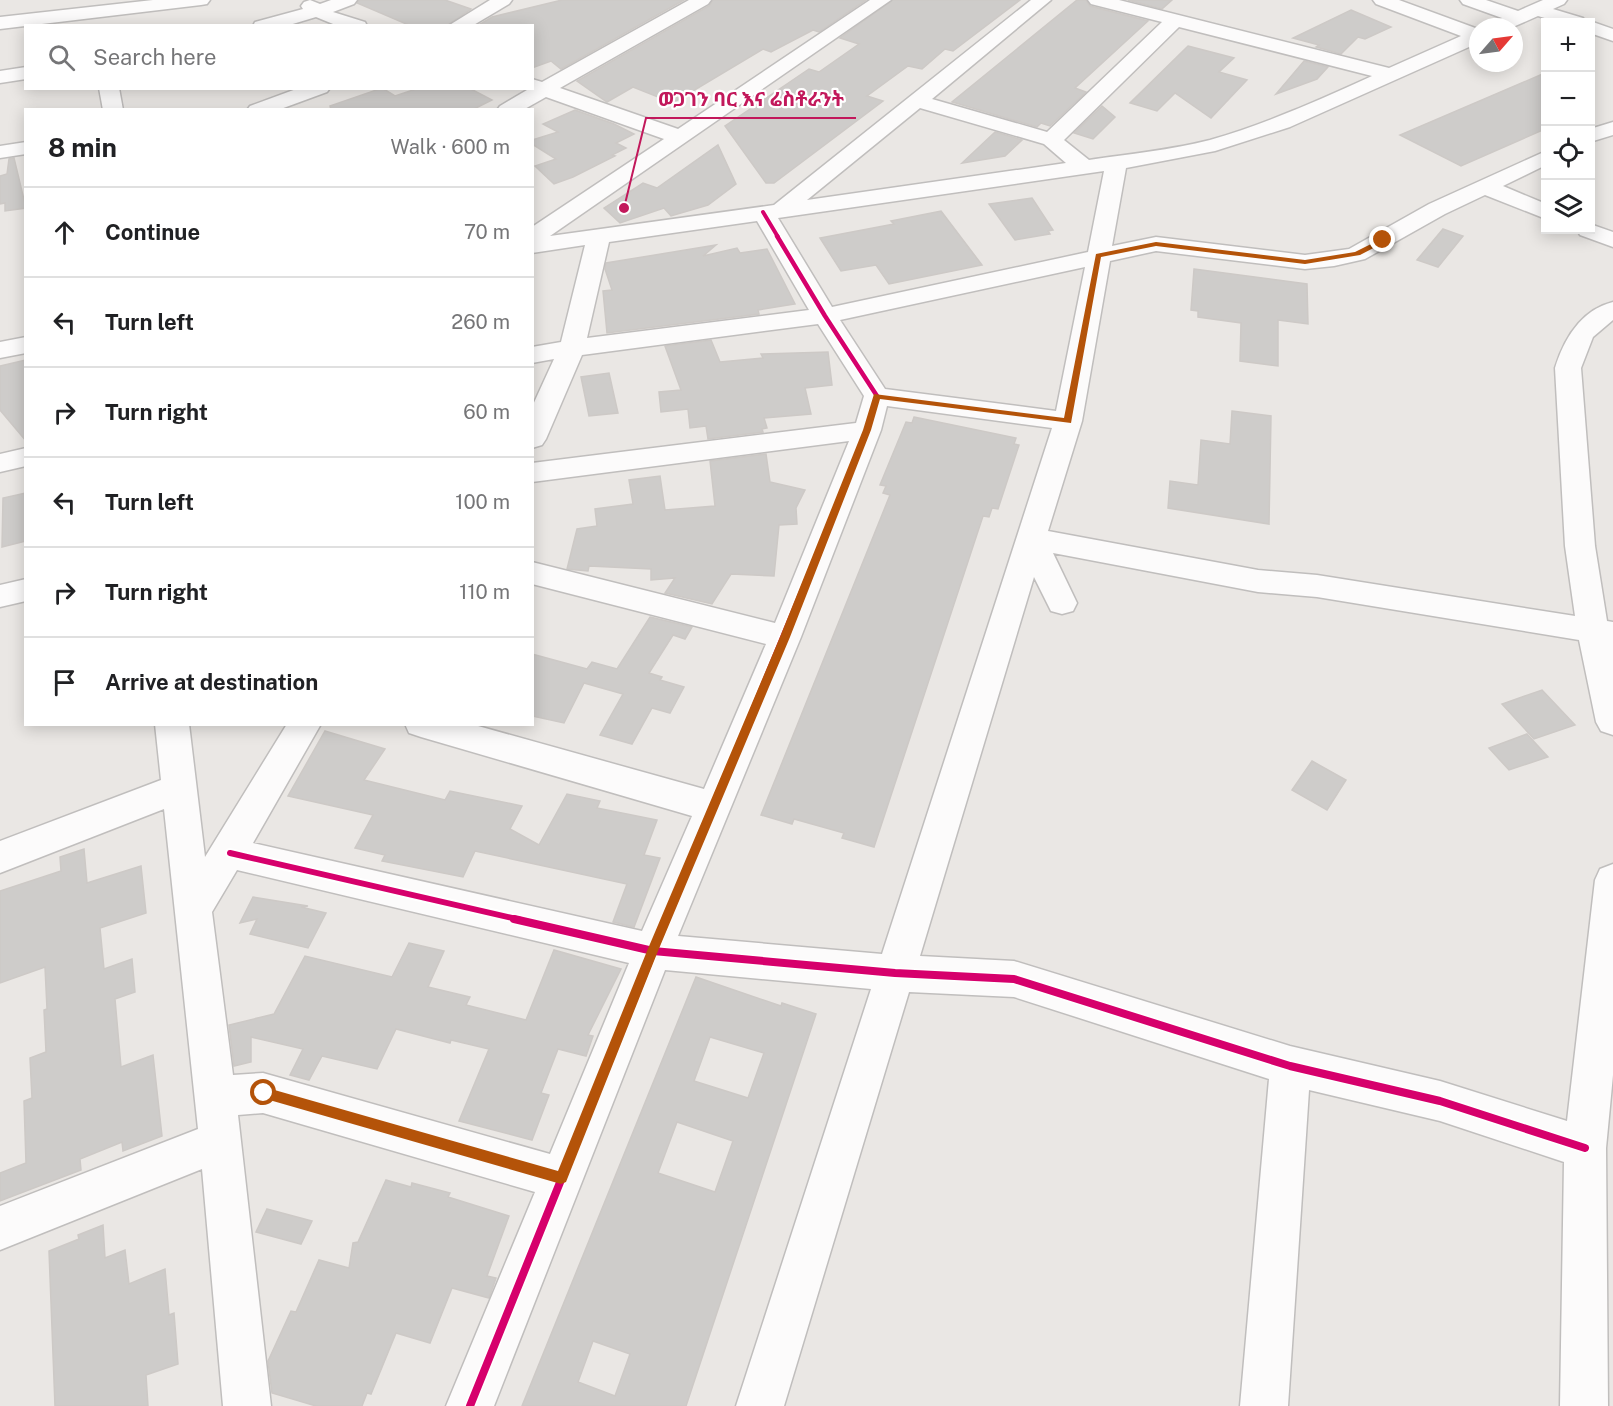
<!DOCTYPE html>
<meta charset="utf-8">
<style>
:root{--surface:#fff;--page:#f2f2f2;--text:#202124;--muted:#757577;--line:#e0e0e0}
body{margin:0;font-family:"Public Sans","Noto Sans Ethiopic",sans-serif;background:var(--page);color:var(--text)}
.controls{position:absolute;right:18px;top:18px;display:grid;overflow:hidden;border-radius:0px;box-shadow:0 3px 15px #0003}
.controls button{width:54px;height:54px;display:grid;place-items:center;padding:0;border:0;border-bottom:2px solid var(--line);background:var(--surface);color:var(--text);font:30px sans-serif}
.compass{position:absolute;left:1469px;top:18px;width:54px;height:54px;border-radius:50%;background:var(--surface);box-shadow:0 3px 15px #0003;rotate:62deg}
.stop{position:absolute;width:18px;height:18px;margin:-14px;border:4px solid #b45309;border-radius:50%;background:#fff}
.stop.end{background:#b45309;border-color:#fff;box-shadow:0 2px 6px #0008}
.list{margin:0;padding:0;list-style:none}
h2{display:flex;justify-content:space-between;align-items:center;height:78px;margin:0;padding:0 24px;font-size:26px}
h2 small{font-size:20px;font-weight:400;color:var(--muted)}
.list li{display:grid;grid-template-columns:39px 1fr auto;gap:18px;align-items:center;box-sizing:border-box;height:90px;padding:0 24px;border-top:2px solid var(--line)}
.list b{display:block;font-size:22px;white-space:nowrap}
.list em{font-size:20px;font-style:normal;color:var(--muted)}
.icon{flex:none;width:33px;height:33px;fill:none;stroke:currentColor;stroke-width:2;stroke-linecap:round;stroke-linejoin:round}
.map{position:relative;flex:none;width:1613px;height:1406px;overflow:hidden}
.search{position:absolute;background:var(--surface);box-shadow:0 3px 15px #0003;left:24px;top:24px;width:510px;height:66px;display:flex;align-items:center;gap:15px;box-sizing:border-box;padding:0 21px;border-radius:0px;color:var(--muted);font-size:22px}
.panel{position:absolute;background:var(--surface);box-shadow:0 3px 15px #0003;left:24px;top:108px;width:510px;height:618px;border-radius:0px}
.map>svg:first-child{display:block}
</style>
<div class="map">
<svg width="1613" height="1406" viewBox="0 0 1613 1406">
<rect width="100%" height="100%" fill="#eae7e4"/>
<!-- building -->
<g fill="#ceccca" stroke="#cdc9c6" stroke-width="1.5" fill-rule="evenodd">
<path d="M359,0H445L471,9L446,26H411L357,3Z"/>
<path d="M562,0H684L561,69L551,61L532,68V26H477L492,17Z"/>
<path d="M713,0H866L819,32L813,30L771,52L763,49L673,103L633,87L607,102L577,81L709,6Z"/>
<path d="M893,0H1020L953,51L945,49L922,69L908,66L867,96L883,101L774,183H766L725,126L809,69L819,72L859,44L840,38Z"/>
<path d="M1077,0H1086L1090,6L1148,21L1075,88L1086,92L1050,126L1041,123L1037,127L952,102Z"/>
<path d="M1128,0H1172L1162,9Z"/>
<path d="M1351,10L1391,27L1365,39L1358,37L1341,54L1316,47L1319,45L1293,38Z"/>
<path d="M1188,46L1234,58L1219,72L1247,80L1211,118L1175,93L1157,111L1130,103Z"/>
<path d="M1304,61L1328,67L1317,79L1276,94Z"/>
<path d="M1545,73V129L1461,166L1400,135Z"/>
<path d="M382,88L395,96L419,88H469L492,100L472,110H331L330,106Z"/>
<path d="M1102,106L1115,117L1093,139L1074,133Z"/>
<path d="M575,110L614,124L634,134L616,143L626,148L612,155L615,156L573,177L554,184L535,166L556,159L532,144V140L558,132L543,124Z"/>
<path d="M995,132L1022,140L1005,156L962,163Z"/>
<path d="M718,145L736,184L708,205L671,216L664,208L620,223L604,208L643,183L657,188Z"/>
<path d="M14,158L26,208L5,211V203L0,204V176L7,174L9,159Z"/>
<path d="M1032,198L1053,230L1048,231L1050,234L1015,240L989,204Z"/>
<path d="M941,211L982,265L889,284L876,265L841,271L820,238L894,224L891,221Z"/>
<path d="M1443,229L1463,236L1438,267L1417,260Z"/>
<path d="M716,245L703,256L737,248L740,253L767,249L795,304L758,310L759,314L607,333L603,291L612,290L605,269L606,263Z"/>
<path d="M1194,269L1307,284L1308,324L1278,320V366L1240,361L1241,323L1198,317V311L1191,310Z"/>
<path d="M711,340L720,362L763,358L761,354L828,352L832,385L805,388L811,414L764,418L767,428L762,429L763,432L708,439L706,426L690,428L688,409L661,412L659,392L681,390L665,346Z"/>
<path d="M26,360V441L0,410V366Z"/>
<path d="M609,373L618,413L589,416L581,377Z"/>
<path d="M1232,411L1271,416L1269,524L1168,508L1170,481L1198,485L1201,440L1230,444Z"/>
<path d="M914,417L1016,438L1014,444L1019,445L998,509L992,508L989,517L983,516L874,847L842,838L844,833L794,819L792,824L761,815L890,495L883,493L886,486L880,485L906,422L912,423Z"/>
<path d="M766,454L770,482L805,490L796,508L797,524L779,525L774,576L731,574L712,604L665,593L675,578L651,580V569L589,566L588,571L567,569L577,529L597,526L595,509L633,504L629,480L660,476L665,510L715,506L710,461Z"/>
<path d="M26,493V541L2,547L3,498Z"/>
<path d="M650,617L692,627L685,639L673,635L649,673L662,677L660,680L684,687L670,713L652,708L632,744L600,735L623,694L584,683L564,723L532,716V654L587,669L592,662L617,669Z"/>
<path d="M1542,690L1575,725L1534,739L1502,704Z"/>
<path d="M325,731L385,749L364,780L445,800L450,791L522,806L510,829L539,845L567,794L600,801L597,808L657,820L644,855L660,858L634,927L613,922L627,884L475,851L463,877L382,861L385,855L355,848L373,815L288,796Z"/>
<path d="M1527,734L1548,757L1509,770L1489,748Z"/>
<path d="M1312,761L1346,780L1327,810L1292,790Z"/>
<path d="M84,849L87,883L141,866L146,913L100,928L104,969L132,959L135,992L115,999L121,1067L153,1055L162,1136L123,1151L122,1142L80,1159L81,1170L0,1201V1173L26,1163L24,1101L32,1098L30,1058L46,1052L44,1010L47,1009L45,967L0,983V891L61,871L60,857Z"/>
<path d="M253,897L308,906L301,907L326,913L308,948L250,934L257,919L240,923Z"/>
<path d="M409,943L444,951L428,987L470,997L466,1005L526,1020L554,950L621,969L588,1035L593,1036L586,1056L558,1049L541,1093L549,1095L532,1140L459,1121L489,1049L451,1040L450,1043L396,1029L377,1069L322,1056L309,1080L290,1075L303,1049L251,1037V1062L234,1066L229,1025L274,1014L305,956L392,977Z"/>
<path d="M696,977L781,1006L782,1003L816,1014L686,1406H522ZM710,1037L764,1053L748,1098L694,1081ZM677,1122L733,1141L715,1192L658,1173ZM593,1341L630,1354L615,1396L578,1382Z"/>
<path d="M386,1180L411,1187L412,1183L450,1193L448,1197L509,1216L487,1276L496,1278L489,1298L452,1288L430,1343L396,1333L371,1394L367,1393L362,1406H316L272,1393L268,1361L291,1311L296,1312L319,1260L349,1268L353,1243L358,1242Z"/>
<path d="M267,1209L312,1221L301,1244L256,1232Z"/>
<path d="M103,1225L105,1258L125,1250L129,1284L165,1269L169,1315L174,1313L178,1364L146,1375L148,1406H55L49,1251L79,1239L78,1235Z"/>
</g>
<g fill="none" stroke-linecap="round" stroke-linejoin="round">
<defs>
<g id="minor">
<path d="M153,0H210L207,4L201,5L0,29V17Z"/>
<path d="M310,0L320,4L331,0H357L354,4L333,12L365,22L367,26H338L316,17L286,26H253L255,22L303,9L301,6L304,2Z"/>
<path d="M490,0H512L509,4L472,26H448Z"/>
<path d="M689,0H711L708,4L560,88L678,129L870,0H891L550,236L774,205L1031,0H1051L932,99L1047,132L1162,22L1091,4L1088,0H1119L1389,68L1461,36L1376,4L1373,0H1399L1478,29V43L1290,127L1215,151L1126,168L1112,246L1156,237L1305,255L1349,249L1429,204L1546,151V165L1503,186L1546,204V219L1485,195L1445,214L1365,259L1334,266L1305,269L1156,251L1110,261L1082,421L1048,531L1258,570L1317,575L1575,616L1565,546L1555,368C1564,339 1581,310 1613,302V320L1593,337L1581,368L1595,546L1607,621L1613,622V735L1601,731L1596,722L1579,640L1317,597L1258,592L1053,553L1077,603L1073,611L1062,614L1051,611L1034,577L920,956L1014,961L1290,1046L1440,1081L1567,1121L1595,880L1600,869L1613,864V1075L1606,1148L1608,1406H1560L1564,1162L1440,1121L1309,1090L1288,1406H1240L1269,1079L1014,997L909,992L784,1406H736L871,989L665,970L494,1406H446L535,1192L263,1113L238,1115L271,1406H223L202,1169L0,1250V1206L198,1129L164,809L0,873V841L161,780L155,724H189L205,857L287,724H321L253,843L642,931L692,816L421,737L409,733L405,724H471L704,789L766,644L532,584V562L775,623L849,441L532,482V463L856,423L864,396L818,324L582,355L546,439L542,445L532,448V407L554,359L532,363V347L561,342L585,245L532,253V227L664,139L546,97L523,110H497L500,106L527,90L524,88H532V79L542,82ZM1179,27L1372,76C1319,100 1266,124 1210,140C1171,150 1129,154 1089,160L1064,140ZM920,108L1044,144L1066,163L807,200ZM1104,171L1088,252L832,307L778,218ZM757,221L809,310L587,338L609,242ZM1085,267L1056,411L885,389L840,320ZM887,406L1052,428L882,954L678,936L801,637L881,430ZM237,870L629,963L550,1154L263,1073L233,1075L212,912Z"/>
<path d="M1460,0H1486L1518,11L1543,0H1567L1564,4L1553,9L1583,18L1585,22H1558L1538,16L1513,27H1489L1491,23L1502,18L1463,4Z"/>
<path d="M1590,21L1613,29V41L1590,33V22H1585Z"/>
<path d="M26,67V79L0,83V71Z"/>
<path d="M99,88H119L123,110H103Z"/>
<path d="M299,88H330L327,92L278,110H247L250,106Z"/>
<path d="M1613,122V135L1590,142V129Z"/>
<path d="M26,142V154L0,158V146Z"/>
<path d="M1590,224L1613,232V247L1580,235L1577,230H1590Z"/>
<path d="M26,337V353L0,358V342Z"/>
<path d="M26,448V466L0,472V454Z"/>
<path d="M26,579V601L0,607V585Z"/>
</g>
</defs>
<!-- minor casing -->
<use href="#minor" stroke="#c0bebd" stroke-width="3"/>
<!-- minor -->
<use href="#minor" fill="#fcfbfb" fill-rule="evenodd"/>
<defs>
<path id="cycleway-far3" d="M763,212L778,237"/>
<path id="cycleway-far2" d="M777,236L825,316L877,396L867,430L824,538"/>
<g id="cycleway-far1">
<path d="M230,853L521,920"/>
<path d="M666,920L825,536"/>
</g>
<g id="cycleway">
<path d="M514,919L653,951L895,973L1014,979L1290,1066L1440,1101L1585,1148"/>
<path d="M470,1406L666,919"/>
</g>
</defs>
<!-- cycleway-far3 casing -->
<use href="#cycleway-far3" stroke="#fff" stroke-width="6"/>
<!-- cycleway-far2 casing -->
<use href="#cycleway-far2" stroke="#fff" stroke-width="8"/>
<!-- cycleway-far1 casing -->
<use href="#cycleway-far1" stroke="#fff" stroke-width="10"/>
<!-- cycleway casing -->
<use href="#cycleway" stroke="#fff" stroke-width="11"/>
<!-- cycleway-far3 -->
<use href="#cycleway-far3" stroke="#d6006c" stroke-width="4"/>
<!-- cycleway-far2 -->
<use href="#cycleway-far2" stroke="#d6006c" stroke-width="4.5"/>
<!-- cycleway-far1 -->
<use href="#cycleway-far1" stroke="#d6006c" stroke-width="6"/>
<!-- cycleway -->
<use href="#cycleway" stroke="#d6006c" stroke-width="8"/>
</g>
<!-- route -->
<path fill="#b45309" d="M1383,238L1385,242L1360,255L1305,264L1156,246L1101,257L1071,423L880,399L871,430L790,637L658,951L566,1182L561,1184L259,1097V1089L264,1087L558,1171L647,951L780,637L863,430L874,394L1064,418L1096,254L1156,242L1305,260L1355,252Z"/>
<!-- callouts -->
<path fill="none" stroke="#c2185b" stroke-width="2" d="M624 208L646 118H856"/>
<circle fill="#c2185b" stroke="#fff" stroke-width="2" cx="624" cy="208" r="6"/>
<g font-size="20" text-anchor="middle" font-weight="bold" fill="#c2185b" stroke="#fff" stroke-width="4.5" stroke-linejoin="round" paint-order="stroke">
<text x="751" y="106">ወጋገን ባር እና ሬስቶራንት</text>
</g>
</svg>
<div class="controls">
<button>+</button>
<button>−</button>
<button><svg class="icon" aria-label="locate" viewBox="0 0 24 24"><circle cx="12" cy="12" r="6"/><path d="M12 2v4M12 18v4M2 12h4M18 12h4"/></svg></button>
<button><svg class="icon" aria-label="layers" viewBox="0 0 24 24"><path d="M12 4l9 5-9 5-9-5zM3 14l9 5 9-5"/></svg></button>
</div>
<svg class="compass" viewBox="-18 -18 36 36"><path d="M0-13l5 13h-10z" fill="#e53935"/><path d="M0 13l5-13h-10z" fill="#757577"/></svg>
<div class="stop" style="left:264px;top:1093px"></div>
<div class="stop end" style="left:1383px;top:240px"></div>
<div class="search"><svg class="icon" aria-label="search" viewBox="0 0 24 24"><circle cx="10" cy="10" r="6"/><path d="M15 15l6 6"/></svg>Search here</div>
<section class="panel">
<h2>8 min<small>Walk · 600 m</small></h2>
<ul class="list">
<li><svg class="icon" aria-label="ahead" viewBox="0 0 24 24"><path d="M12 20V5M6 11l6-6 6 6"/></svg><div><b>Continue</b></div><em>70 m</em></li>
<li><svg class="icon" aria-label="left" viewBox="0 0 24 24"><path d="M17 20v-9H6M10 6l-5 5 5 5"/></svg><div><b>Turn left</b></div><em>260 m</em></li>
<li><svg class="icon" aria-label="right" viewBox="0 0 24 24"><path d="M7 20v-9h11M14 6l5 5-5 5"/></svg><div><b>Turn right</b></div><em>60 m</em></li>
<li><svg class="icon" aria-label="left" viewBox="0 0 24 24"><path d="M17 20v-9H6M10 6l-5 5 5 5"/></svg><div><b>Turn left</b></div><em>100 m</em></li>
<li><svg class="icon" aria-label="right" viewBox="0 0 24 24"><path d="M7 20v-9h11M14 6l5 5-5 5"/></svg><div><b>Turn right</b></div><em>110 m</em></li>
<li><svg class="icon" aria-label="arrive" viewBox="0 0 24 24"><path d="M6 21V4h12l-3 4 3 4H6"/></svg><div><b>Arrive at destination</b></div></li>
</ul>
</section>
</div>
